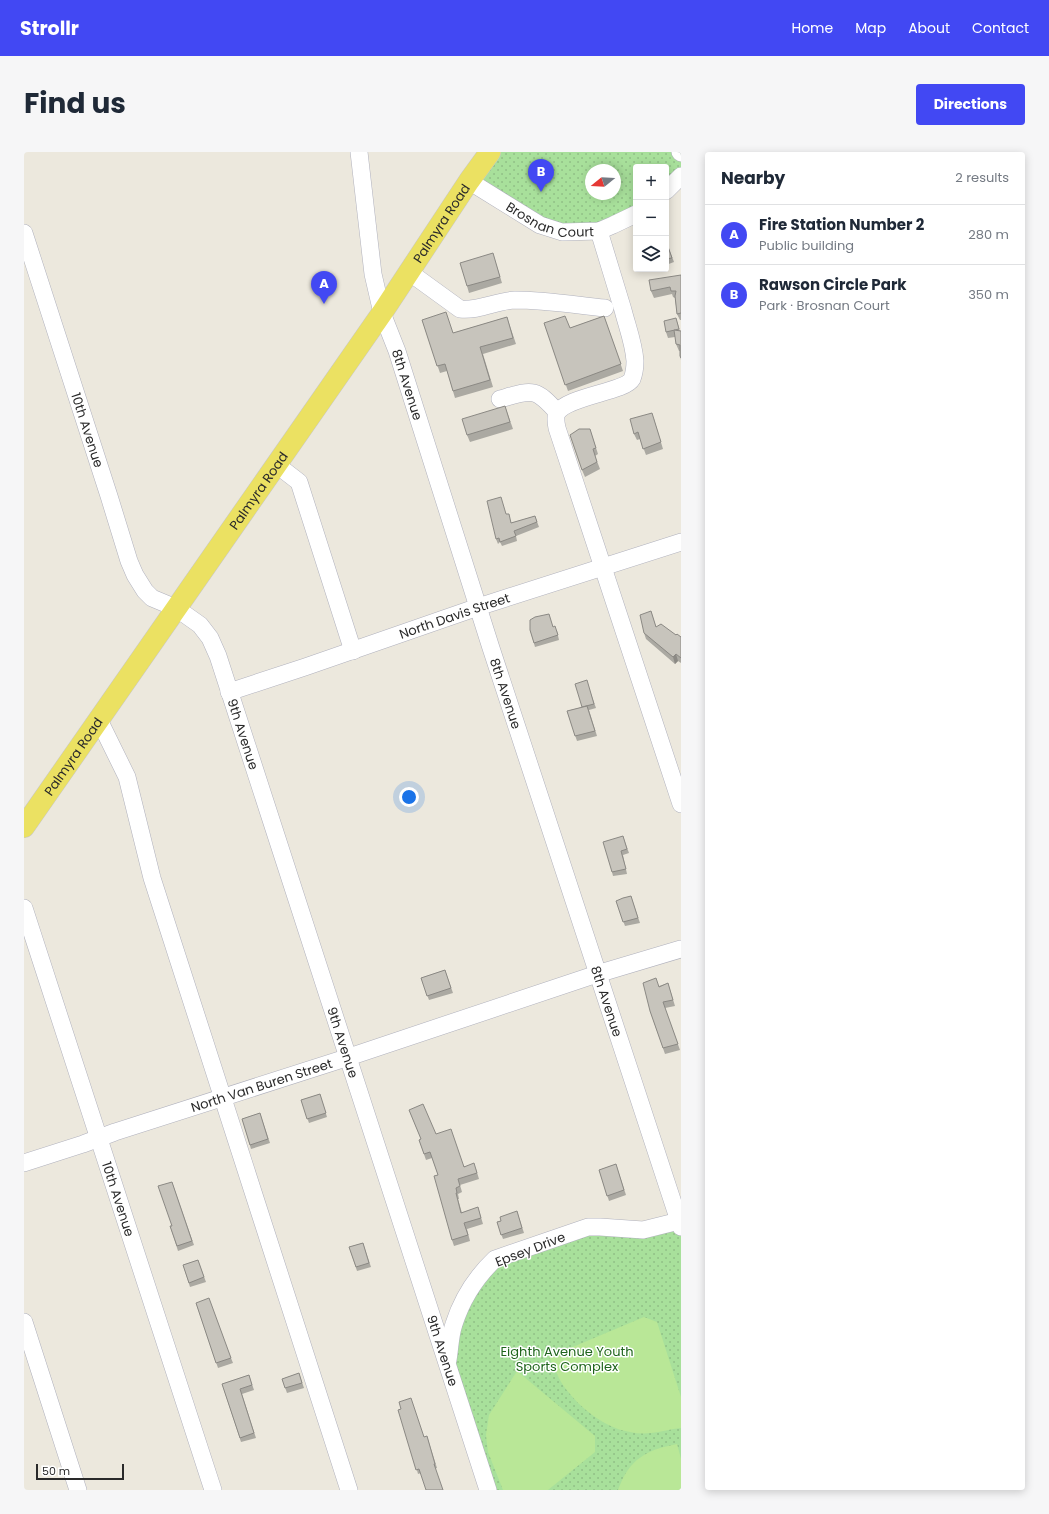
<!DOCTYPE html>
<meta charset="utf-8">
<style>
:root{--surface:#fff;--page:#f6f6f7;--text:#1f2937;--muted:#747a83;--line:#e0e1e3;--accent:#4248f3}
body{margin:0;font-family:Poppins,sans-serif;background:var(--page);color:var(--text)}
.controls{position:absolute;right:12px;top:12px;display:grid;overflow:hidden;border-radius:4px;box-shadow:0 2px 10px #0003}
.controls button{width:36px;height:36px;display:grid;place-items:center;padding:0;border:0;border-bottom:1px solid var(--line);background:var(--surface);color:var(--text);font:20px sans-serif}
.compass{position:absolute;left:561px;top:12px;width:36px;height:36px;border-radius:50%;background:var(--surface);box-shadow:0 2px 10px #0003;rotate:252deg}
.scale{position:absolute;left:12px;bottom:10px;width:88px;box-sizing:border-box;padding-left:4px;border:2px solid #2a2a2a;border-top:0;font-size:11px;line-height:14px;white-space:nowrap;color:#2a2a2a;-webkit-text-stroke:3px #fff;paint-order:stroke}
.you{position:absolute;left:385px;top:645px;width:14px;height:14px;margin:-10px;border:3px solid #fff;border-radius:50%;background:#1a73e8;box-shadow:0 0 0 6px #1a73e833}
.badge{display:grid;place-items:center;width:26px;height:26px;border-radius:50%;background:var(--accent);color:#fff;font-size:13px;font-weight:700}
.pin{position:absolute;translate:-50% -33px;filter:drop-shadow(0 1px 2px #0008)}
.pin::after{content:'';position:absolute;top:21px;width:14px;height:12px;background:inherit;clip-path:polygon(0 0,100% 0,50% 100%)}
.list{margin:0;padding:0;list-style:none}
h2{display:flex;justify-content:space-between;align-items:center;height:52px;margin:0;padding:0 16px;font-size:17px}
h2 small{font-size:13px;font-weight:400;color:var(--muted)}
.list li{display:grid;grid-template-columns:26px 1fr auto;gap:12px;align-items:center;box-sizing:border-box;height:60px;padding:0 16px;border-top:1px solid var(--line)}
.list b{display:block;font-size:15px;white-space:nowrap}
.list p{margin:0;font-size:13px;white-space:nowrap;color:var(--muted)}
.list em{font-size:13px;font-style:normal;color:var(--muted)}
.icon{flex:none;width:22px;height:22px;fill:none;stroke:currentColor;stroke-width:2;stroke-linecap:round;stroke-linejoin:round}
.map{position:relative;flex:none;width:657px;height:1338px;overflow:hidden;border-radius:4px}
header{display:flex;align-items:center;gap:24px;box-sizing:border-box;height:56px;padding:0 20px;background:var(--accent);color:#fff}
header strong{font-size:19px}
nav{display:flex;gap:22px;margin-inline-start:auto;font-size:14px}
.intro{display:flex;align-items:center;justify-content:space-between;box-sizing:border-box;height:96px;padding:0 24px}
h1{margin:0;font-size:28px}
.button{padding:10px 18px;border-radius:4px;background:var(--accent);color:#fff;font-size:14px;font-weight:700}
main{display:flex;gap:24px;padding:0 24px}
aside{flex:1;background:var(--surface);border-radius:4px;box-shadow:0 2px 10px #0003}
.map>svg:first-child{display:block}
</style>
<header>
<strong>Strollr</strong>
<nav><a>Home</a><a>Map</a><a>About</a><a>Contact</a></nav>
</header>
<div class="intro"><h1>Find us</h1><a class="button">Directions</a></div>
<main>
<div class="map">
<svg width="657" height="1338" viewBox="0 0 657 1338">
<defs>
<pattern id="park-dots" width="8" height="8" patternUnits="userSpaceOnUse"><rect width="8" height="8" fill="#a8e09b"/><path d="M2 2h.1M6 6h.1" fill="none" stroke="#91c086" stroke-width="1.8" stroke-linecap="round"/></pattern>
</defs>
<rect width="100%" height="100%" fill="#ece8dd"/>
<!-- park -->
<g fill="url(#park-dots)" fill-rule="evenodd">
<path d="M466,0H654L657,2V23L642,37V15H612V60L588,72L539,77L447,29ZM567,18H591V42H567Z"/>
<path d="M640,1073L657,1079V1338H466L424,1212L430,1173L462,1118L564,1077Z"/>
</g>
<!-- pitch -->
<g fill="#b9e797">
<path d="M620,1165L633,1170L657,1245V1276C647,1277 637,1280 627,1281C591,1285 558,1260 539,1233C533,1224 530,1214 525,1205Z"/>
<path d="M493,1219L571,1284V1300L524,1338H479L464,1300L462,1283L465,1263Z"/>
<path d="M653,1292L657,1307V1338H594C605,1307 622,1298 653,1292Z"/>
</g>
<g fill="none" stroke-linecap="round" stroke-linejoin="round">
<defs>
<g id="minor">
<path id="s1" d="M335,0L349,122L358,161L373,199L467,496L657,1075"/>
<path d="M656,0L657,1"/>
<path id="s2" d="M445,29L516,73L538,80L575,79L589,73L612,62"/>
<path d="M642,39L657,24"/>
<path d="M575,79C583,105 591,132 599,158C603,174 610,192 611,209C611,214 610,222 608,227C601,240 543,244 533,261C531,265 532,271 533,276L657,652"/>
<path id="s3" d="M0,81L85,344L105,409L111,423L121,439L128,446L152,456L176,473L186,486L194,504L464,1338"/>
<path d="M385,120L436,157C455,159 472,149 491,148C521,148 551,153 581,156"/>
<path d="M476,247C508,238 511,235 533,260"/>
<path d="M253,313L275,330L329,499"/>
<path id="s4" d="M205,540L281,515L454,455L657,390"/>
<path d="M75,568L103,625L128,726L325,1338"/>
<path id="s5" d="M0,756L189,1338"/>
<path id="s6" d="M0,1011L59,992L91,980L325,905L573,822L657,797"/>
<path d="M0,1170L54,1338"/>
<path d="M424,1208C426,1197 426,1183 430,1172C438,1147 452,1125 471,1107L564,1075H576L619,1078L655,1069"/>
</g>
<g id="major">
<path id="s7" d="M0,675L358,161L445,29L466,0"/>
</g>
</defs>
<!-- minor casing -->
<use href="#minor" stroke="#b0b1bd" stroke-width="18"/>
<!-- major casing -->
<use href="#major" stroke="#c8c8c8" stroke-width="22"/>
<!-- minor -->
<use href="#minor" stroke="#fff" stroke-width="17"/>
<!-- major -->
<use href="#major" stroke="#ebe162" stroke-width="21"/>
</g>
<!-- wall -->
<g fill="#aba9a2">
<path d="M642,89L650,110L642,113Z"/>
<path d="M471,108L478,131L445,141L443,134Z"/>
<path d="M657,123V168H656L653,162L651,146L649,145L648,142L630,146L627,139Z"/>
<path d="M580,164L599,219L544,239L520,171L546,176Z"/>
<path d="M483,165L492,192L459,202L469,235L431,246L423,219L416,221L398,168L429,181Z"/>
<path d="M652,166L656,179H657V208L656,204V199H655L652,192L651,185L644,186L642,180Z"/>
<path d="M481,254L489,277L446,290L443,283Z"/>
<path d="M630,267L639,297L622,303L616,287L613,288L610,282Z"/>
<path d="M566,277L574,302L571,304L576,317L561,325L558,318Z"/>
<path d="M483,362L487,371L511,364L515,375L492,384L493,389L478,394L476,390L474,392L472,387Z"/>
<path d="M627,459L632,475L657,485V511L654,509L651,512L622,487L620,481Z"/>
<path d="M529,475L533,479L535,488L511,495L506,478Z"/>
<path d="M564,533L572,556L565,558L573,584L553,589L543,559L558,555Z"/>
<path d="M599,684L605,701L599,703L603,722L589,724L588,720Z"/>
<path d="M607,744L616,771L601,774L592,749Z"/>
<path d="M421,818L429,841L405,848L397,826Z"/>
<path d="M644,831L651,854L641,856L656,898L641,902L626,859L635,834Z"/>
<path d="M296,942L303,965L285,971L277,948Z"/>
<path d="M385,958L412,982L440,1014L452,1017L455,1027L436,1033L438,1040L434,1042L435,1047H434L438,1061L454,1055L459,1072L443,1077L446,1089L430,1094L428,1088L414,1023L408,1006L402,1008L395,988L397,987Z"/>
<path d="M236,961L246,991L227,997L218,967Z"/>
<path d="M592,1012L602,1043L585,1049L575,1018Z"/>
<path d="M148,1030L170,1093L154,1099L146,1074H148Z"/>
<path d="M493,1059L500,1081L479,1087L473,1070L477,1069Z"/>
<path d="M339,1091L347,1115L333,1119L325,1095Z"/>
<path d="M174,1108L182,1130L166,1135L159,1113Z"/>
<path d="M172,1151L207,1206L209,1211L194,1216Z"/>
<path d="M275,1221L280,1236L263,1241L258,1227Z"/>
<path d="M225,1223L230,1238L218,1242L232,1286L217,1290L198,1232Z"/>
<path d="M377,1257L400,1285L403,1284L413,1316L394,1322Z"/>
</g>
<!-- shaded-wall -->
<path fill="#8b8984" d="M652,502L654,509L651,512L649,505Z"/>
<!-- building -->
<g fill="#c7c4bc" stroke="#8b8984">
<path d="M642,89L648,106L642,107Z"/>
<path d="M469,101L476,125L443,134L436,111Z"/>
<path d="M657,123V161L653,162L651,144L652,139H647L646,135L627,139L625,128Z"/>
<path d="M422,160L429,181L483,165L489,186L456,195L466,228L429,239L421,212L413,214L398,168Z"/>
<path d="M541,164L546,176L580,164L597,212L541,233L520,171Z"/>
<path d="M652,166L655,177L642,180L640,169Z"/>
<path d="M650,178L657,179V206L656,204V193L652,192Z"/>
<path d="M481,254L486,270L443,283L438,267Z"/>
<path d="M628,261L637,290L619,297L614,280L610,282L606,267Z"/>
<path d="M555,277H566L572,296L569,297L573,310L558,318L546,283Z"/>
<path d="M477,345L482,362H485L487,371L511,364L513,370L490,379L492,384L476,390L475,386L472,387L463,349Z"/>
<path d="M627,459L632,475L637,472L652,483L653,482L657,485V506L652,502L649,505L620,481L616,463Z"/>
<path d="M525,462L529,475L531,474L534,483L510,491L506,478V468L511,465Z"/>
<path d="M563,528L570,552L558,555L551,532Z"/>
<path d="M563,554L571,579L551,584L543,559Z"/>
<path d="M599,684L603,697L597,699L602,717L588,720L579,690Z"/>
<path d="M607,744L614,766L599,770L592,749L599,746Z"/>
<path d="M421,818L427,836L403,844L397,826Z"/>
<path d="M632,826L635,835L644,831L649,848L639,850L654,892L639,896L626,859L619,831Z"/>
<path d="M296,942L302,961L283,967L277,948Z"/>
<path d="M399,952L412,982L427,977L440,1015L450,1011L453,1021L434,1027L436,1034L432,1036L433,1041H432L437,1061L454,1055L457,1066L440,1071L444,1083L428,1088L410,1024L414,1023L406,1000L400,1002L395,988L397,987L385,958Z"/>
<path d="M236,961L244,987L226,993L218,967Z"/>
<path d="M592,1012L600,1038L583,1044L575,1018Z"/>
<path d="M148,1030L168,1089L153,1094L146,1074H148L134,1034Z"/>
<path d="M493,1059L498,1076L477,1083L473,1070L477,1069L476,1065Z"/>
<path d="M339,1091L345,1111L332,1115L325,1095Z"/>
<path d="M174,1108L180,1125L165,1131L159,1113Z"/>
<path d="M185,1146L207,1206L192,1211L172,1151Z"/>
<path d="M275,1221L278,1231L261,1236L258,1227Z"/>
<path d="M225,1223L228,1233L216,1237L230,1281L216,1286L198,1232Z"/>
<path d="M387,1246L400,1285L403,1284L411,1312H410L419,1338H402L395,1317L392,1318L374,1258L377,1257L375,1250Z"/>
</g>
<g text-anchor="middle" stroke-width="3" stroke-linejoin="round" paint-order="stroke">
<!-- street labels -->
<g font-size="13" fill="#2a2a2a" stroke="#fff">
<text dy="5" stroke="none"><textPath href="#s2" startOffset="92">Brosnan Court</textPath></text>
<text dy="5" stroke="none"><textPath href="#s7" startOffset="734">Palmyra Road</textPath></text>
<text dy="5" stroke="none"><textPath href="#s1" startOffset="239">8th Avenue</textPath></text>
<text dy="5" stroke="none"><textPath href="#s3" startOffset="207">10th Avenue</textPath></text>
<text dy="5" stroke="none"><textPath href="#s7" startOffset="410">Palmyra Road</textPath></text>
<text dy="5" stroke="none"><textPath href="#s4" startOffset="238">North Davis Street</textPath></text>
<text dy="5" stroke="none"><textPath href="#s1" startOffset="563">8th Avenue</textPath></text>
<text dy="5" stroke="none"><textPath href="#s3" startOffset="562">9th Avenue</textPath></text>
<text dy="5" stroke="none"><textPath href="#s7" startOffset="86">Palmyra Road</textPath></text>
<text dy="5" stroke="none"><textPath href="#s1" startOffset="887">8th Avenue</textPath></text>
<text dy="5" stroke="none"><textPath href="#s3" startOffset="886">9th Avenue</textPath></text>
<text dy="5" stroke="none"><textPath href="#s6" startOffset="250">North Van Buren Street</textPath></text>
<text dy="5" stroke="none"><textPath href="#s5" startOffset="306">10th Avenue</textPath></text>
<text transform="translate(506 1097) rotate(-21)" y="5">Epsey Drive</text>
<text dy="5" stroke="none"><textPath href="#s3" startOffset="1210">9th Avenue</textPath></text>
</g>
<!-- park labels -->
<g font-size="13" fill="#20651d" stroke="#fff">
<text x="543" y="1204">Eighth Avenue Youth<tspan x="543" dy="15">Sports Complex</tspan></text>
</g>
</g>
</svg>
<div class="controls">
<button>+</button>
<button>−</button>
<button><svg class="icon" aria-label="layers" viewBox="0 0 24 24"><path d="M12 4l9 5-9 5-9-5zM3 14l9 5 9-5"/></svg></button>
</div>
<svg class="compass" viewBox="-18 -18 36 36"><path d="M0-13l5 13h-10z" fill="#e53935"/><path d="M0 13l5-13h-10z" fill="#747a83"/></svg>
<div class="scale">50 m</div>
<div class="you"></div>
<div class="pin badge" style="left:300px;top:152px">A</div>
<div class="pin badge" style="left:517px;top:40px">B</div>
</div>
<aside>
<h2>Nearby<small>2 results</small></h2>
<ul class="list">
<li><span class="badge">A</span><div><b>Fire Station Number 2</b><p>Public building</p></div><em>280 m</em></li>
<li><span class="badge">B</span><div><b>Rawson Circle Park</b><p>Park · Brosnan Court</p></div><em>350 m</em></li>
</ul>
</aside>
</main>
